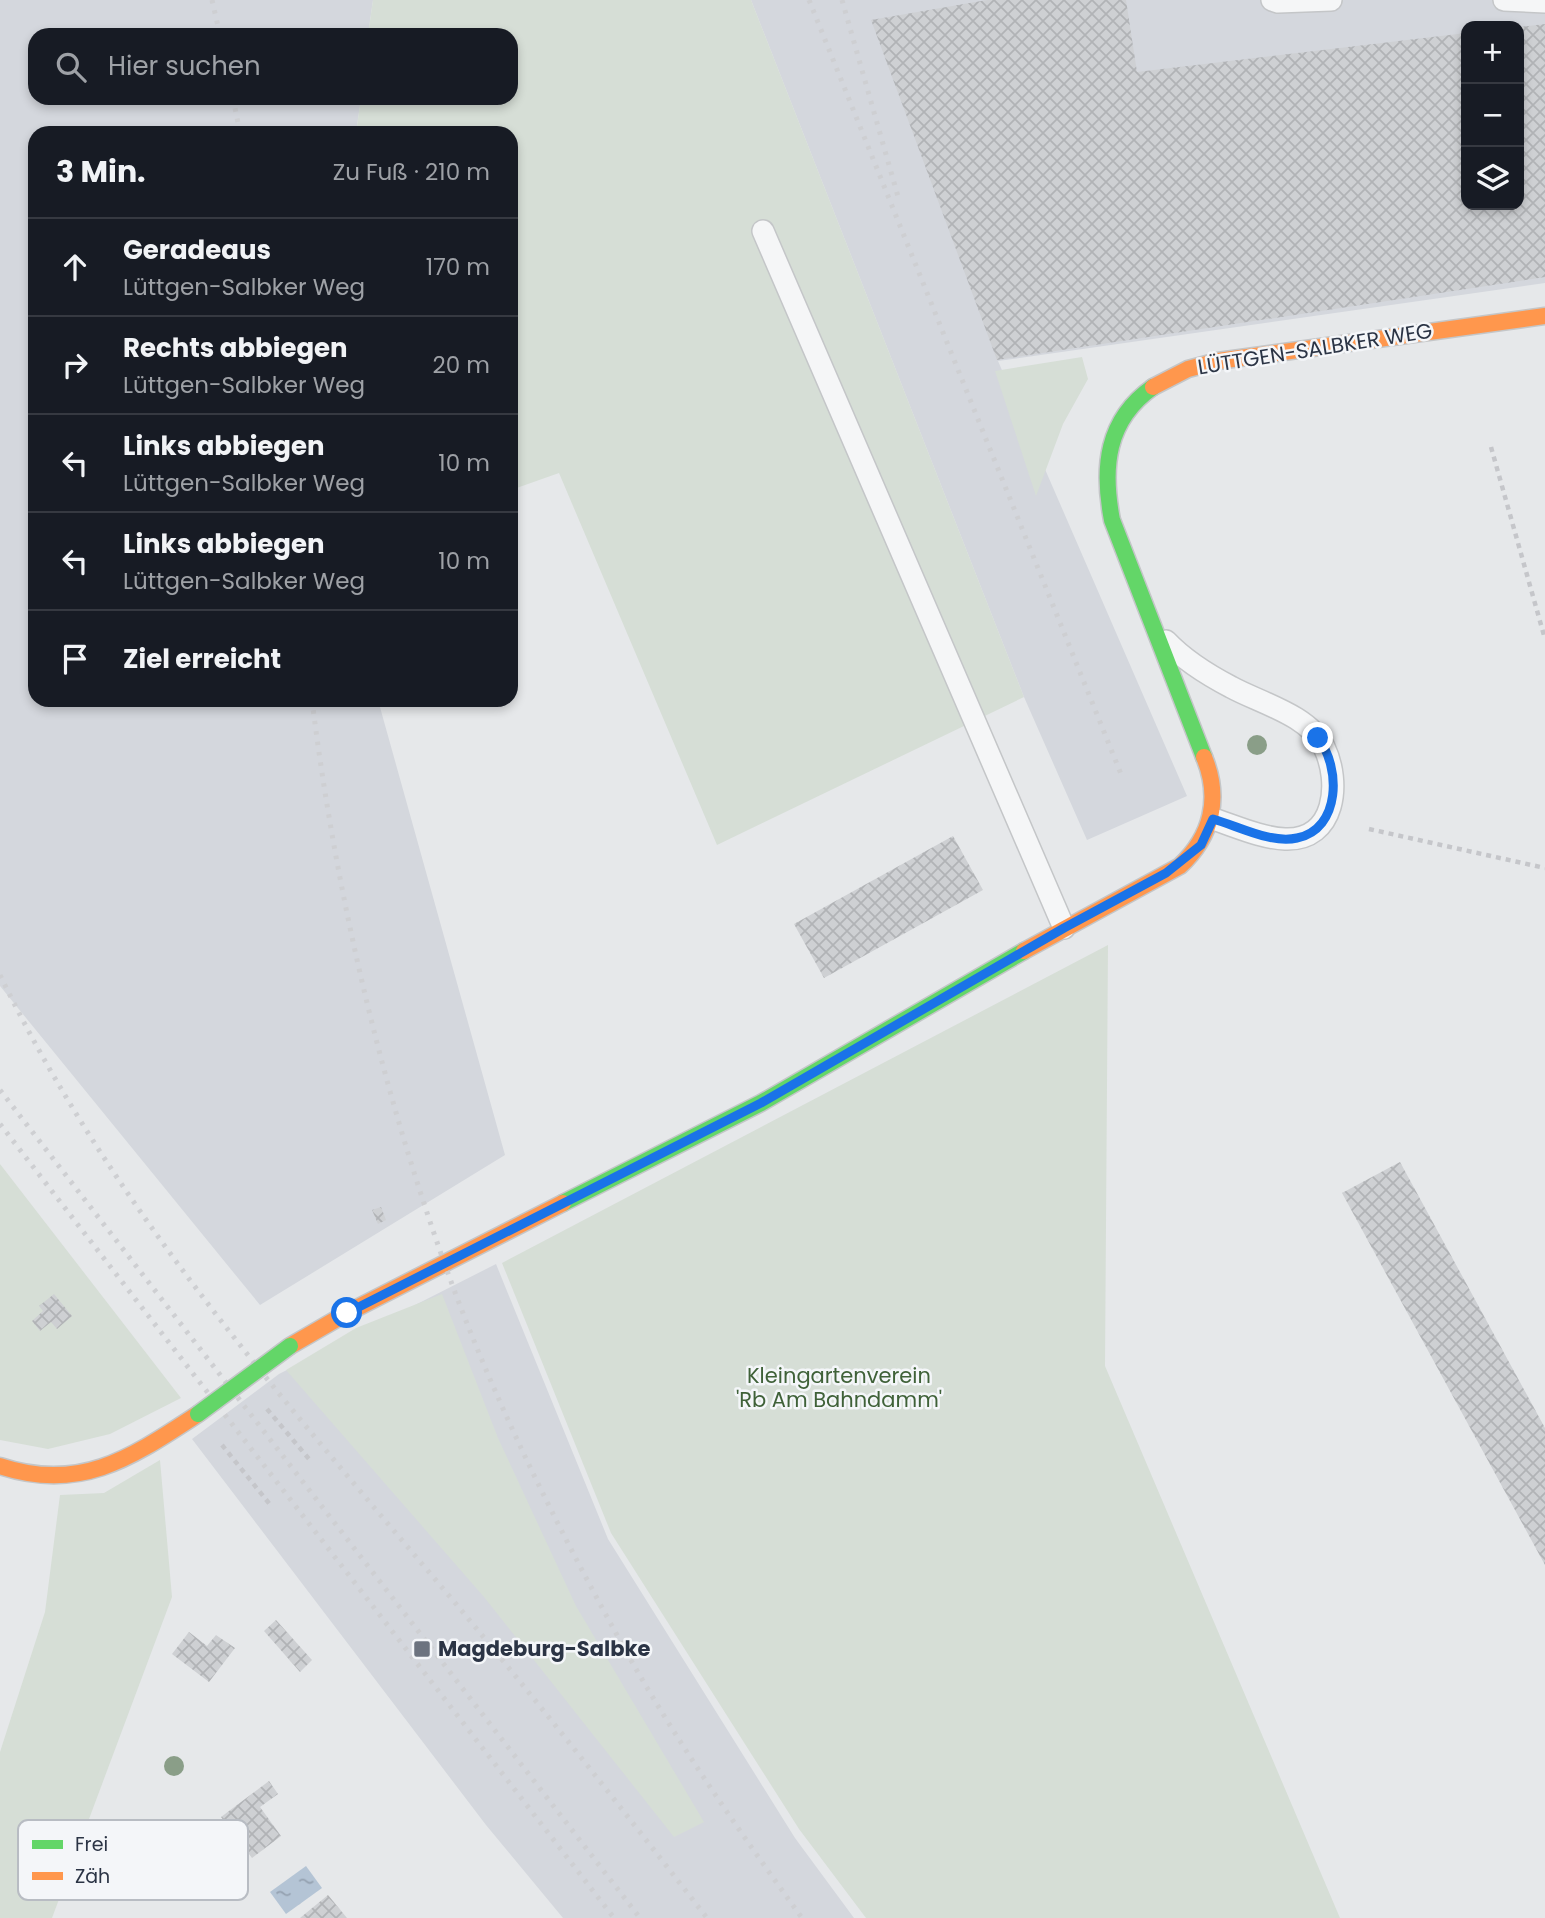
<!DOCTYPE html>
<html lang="de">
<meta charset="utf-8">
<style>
:root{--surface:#171b24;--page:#20242c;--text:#f1f3f6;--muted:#9ea1a6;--line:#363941}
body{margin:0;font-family:Poppins,sans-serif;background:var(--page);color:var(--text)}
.controls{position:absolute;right:21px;top:21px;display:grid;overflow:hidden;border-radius:14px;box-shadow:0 4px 10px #0003}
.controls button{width:63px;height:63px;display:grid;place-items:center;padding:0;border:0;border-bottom:2px solid var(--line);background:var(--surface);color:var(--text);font:35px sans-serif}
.stop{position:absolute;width:21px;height:21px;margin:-16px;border:5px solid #1a73e8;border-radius:50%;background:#fff}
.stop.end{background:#1a73e8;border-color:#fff;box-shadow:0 2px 7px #0008}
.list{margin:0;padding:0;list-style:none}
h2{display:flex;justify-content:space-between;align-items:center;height:91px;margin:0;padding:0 28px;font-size:30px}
h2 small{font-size:23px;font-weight:400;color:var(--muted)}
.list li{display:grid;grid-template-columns:46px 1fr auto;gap:21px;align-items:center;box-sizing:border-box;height:98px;padding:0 28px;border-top:2px solid var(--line)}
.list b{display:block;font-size:26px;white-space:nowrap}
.list p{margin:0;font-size:23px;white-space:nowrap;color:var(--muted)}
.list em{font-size:23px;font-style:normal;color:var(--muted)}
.icon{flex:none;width:38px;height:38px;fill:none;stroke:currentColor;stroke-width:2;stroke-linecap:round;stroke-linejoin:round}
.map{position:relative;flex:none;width:1545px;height:1918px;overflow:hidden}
.search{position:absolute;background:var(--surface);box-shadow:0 4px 10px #0003;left:28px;top:28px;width:490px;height:77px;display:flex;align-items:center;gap:18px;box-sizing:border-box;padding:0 24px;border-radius:21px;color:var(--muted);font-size:26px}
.panel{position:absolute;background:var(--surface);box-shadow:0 4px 10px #0003;left:28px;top:126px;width:490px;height:581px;border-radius:21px}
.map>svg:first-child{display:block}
</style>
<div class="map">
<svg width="1545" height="1918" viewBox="0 0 1545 1918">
<defs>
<pattern id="water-ripples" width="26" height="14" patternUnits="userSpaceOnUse" patternTransform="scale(1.75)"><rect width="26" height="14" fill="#b4c4d5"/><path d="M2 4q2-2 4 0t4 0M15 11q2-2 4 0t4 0" fill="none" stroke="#93a0af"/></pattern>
<pattern id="building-cross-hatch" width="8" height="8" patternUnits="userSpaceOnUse" patternTransform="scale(1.75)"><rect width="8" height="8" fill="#ced0d3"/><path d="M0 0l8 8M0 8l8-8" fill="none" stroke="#b1b3b6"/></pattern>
</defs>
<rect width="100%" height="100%" fill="#e6e8ea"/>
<!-- built -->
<g fill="#d4d7dd" fill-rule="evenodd">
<path d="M0,0H373L368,35H35V98H361L356,133H35V700H378L505,1155L260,1305L0,986Z"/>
<path d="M751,0H1545V283L998,361L1187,796L1087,840L1024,697ZM1466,26H1519V205H1466Z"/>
<path d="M496,1264L608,1539L795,1838L854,1918H563L486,1825L192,1439L279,1374Z"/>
</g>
<!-- green -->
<g fill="#d6ded6">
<path d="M373,0H751L1024,697L717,845L559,473L511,490V133H356L361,98H511V35H368Z"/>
<path d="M1082,357L1088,379L1063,424L1036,496L995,371Z"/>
<path d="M1108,945L1105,1366L1340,1918H866L799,1829L611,1533L502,1263Z"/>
<path d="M0,1164L181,1398L110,1434L48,1449L0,1440Z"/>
<path d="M442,1294L498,1438L576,1606L704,1822L674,1837L484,1597L286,1370L356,1328Z"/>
<path d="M160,1460L172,1597L52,1918H0V1752L45,1612L60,1495L104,1493Z"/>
</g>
<!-- water -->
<path fill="url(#water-ripples)" d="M306,1866L322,1888L286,1914L270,1892Z"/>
<!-- building -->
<g fill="url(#building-cross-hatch)">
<path d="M987,0H1126L1137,72L1466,33V205H1519V27L1545,24V277L997,360L871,20Z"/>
<path d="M953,836L983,890L824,978L794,924Z"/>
<path d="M1400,1162L1545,1428V1565L1342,1193Z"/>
<path d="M381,1207L386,1220L378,1224L372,1210Z"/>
<path d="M54,1294L72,1316L57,1329L51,1322L40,1331L32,1321L43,1311L39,1306Z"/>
<path d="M276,1620L312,1660L300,1672L264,1631Z"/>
<path d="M189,1632L207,1646L216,1635L235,1648L209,1682L172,1654Z"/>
<path d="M269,1781L278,1794L260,1807L281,1836L252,1858L221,1817Z"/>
<path d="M328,1895L347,1918H300Z"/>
</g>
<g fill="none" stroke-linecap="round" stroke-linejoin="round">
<defs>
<g id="lane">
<path d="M1272,0L1278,2L1331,0"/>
<path d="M1504,0L1545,2"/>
<path d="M763,231L1064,928"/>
<path d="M1166,641C1184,660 1208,675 1231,687C1260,703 1309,715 1324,747C1341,782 1336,841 1285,839C1261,838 1235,826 1213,819"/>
</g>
<g id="fast">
<path d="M1153,387C1106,420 1102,468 1112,520L1204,757"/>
<path d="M563,1203L761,1103L1024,951"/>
</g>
<g id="slow">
<path d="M1153,387L1188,369L1218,361L1545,316"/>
<path d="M1024,951L1180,866C1212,836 1221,798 1204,757"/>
<path d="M290,1346L347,1313L563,1203"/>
<path d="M0,1466C81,1493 132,1457 198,1414"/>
</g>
</defs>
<!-- lane casing -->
<use href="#lane" stroke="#c4c6c8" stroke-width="24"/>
<!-- fast casing -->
<use href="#fast" stroke="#c4c6c8" stroke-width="19"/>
<!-- slow casing -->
<use href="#slow" stroke="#c4c6c8" stroke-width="19"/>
<!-- path -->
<g stroke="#c5c6ca" stroke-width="4.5" stroke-dasharray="5 5" stroke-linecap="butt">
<path d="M1491,447L1545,639"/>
<path d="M1369,829L1545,868"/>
<path d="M267,1409L309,1459"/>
<path d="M222,1445L272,1507"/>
</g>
<!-- lane -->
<use href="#lane" stroke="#f5f6f7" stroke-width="21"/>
<!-- fast -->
<use href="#fast" stroke="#63d668" stroke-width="16"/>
<!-- slow -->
<use href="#slow" stroke="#ff974d" stroke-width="16"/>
<!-- rail -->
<g stroke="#cecfd2" stroke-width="5" stroke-dasharray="3.5 7" stroke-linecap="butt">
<path d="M212,0L220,35"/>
<path d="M809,0L1121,774"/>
<path d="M842,0L899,200"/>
<path d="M233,98L240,133"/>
<path d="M312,700C337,902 385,1104 456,1295C504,1422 566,1544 632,1662C683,1751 742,1835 802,1918"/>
<path d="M0,975C113,1209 285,1402 451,1598C539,1703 623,1810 707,1918"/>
<path d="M0,1090L640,1918"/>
<path d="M0,1124L614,1918"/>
</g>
<defs>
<path id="fast-bridge" d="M198,1414L290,1346"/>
</defs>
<!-- fast-bridge casing -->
<use href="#fast-bridge" stroke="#c4c6c8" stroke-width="19" stroke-linecap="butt"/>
<!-- fast-bridge -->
<use href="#fast-bridge" stroke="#63d668" stroke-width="16"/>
</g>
<!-- trees -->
<g fill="#8a9e88">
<circle cx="1257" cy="745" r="10"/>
<circle cx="174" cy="1766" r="10"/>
</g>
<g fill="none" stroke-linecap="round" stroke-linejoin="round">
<!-- route -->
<path stroke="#1a73e8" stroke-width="9" d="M347,1313L761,1103L1064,928L1166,873L1201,845L1213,819C1238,826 1271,844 1297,838C1341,829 1341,767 1318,738"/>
</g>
<!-- markers -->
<rect fill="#6c737f" stroke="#f4f6f9" stroke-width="2.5" x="413" y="1640" width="18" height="18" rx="3.5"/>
<g text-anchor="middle" stroke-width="5" stroke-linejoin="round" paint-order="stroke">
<!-- street labels -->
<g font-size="21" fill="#2b3445" stroke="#f4f6f9">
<text transform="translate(1315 349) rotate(-9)" y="7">LÜTTGEN-SALBKER WEG</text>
</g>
<!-- park labels -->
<g font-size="21" fill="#3f6138" stroke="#f4f6f9">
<text x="839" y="1383">Kleingartenverein<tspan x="839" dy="24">'Rb Am Bahndamm'</tspan></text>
</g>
<!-- poi labels -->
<g font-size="21" font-weight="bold" fill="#2b3445" stroke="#f4f6f9" text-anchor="start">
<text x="438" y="1656">Magdeburg-Salbke</text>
</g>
</g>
<!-- legend -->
<rect x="18" y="1820" width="230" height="80" rx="10" fill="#f4f6f9" stroke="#b8bcc3" stroke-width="2"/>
<rect x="32" y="1840" width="31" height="9" fill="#63d668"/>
<rect x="32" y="1872" width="31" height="8" fill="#ff974d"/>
<g font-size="19" fill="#2b3445">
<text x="75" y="1851">Frei</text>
<text x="75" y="1883">Zäh</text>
</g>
</svg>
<div class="controls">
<button>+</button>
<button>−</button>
<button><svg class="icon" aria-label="layers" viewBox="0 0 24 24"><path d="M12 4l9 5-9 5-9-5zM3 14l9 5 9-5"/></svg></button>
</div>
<div class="stop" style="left:347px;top:1313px"></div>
<div class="stop end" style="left:1318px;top:738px"></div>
<div class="search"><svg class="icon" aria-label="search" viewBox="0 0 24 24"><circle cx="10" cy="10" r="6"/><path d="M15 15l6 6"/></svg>Hier suchen</div>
<section class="panel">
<h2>3 Min.<small>Zu Fuß · 210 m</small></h2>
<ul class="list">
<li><svg class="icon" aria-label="ahead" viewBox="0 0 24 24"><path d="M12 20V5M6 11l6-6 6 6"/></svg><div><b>Geradeaus</b><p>Lüttgen-Salbker Weg</p></div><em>170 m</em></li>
<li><svg class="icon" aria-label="right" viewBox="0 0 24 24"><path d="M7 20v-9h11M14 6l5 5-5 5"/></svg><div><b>Rechts abbiegen</b><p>Lüttgen-Salbker Weg</p></div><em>20 m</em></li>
<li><svg class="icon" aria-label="left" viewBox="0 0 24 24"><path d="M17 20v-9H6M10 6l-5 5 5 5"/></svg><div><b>Links abbiegen</b><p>Lüttgen-Salbker Weg</p></div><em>10 m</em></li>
<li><svg class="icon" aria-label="left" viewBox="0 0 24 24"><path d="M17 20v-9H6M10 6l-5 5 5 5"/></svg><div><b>Links abbiegen</b><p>Lüttgen-Salbker Weg</p></div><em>10 m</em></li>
<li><svg class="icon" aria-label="arrive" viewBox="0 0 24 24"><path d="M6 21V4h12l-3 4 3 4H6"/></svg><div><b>Ziel erreicht</b></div></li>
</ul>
</section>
</div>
